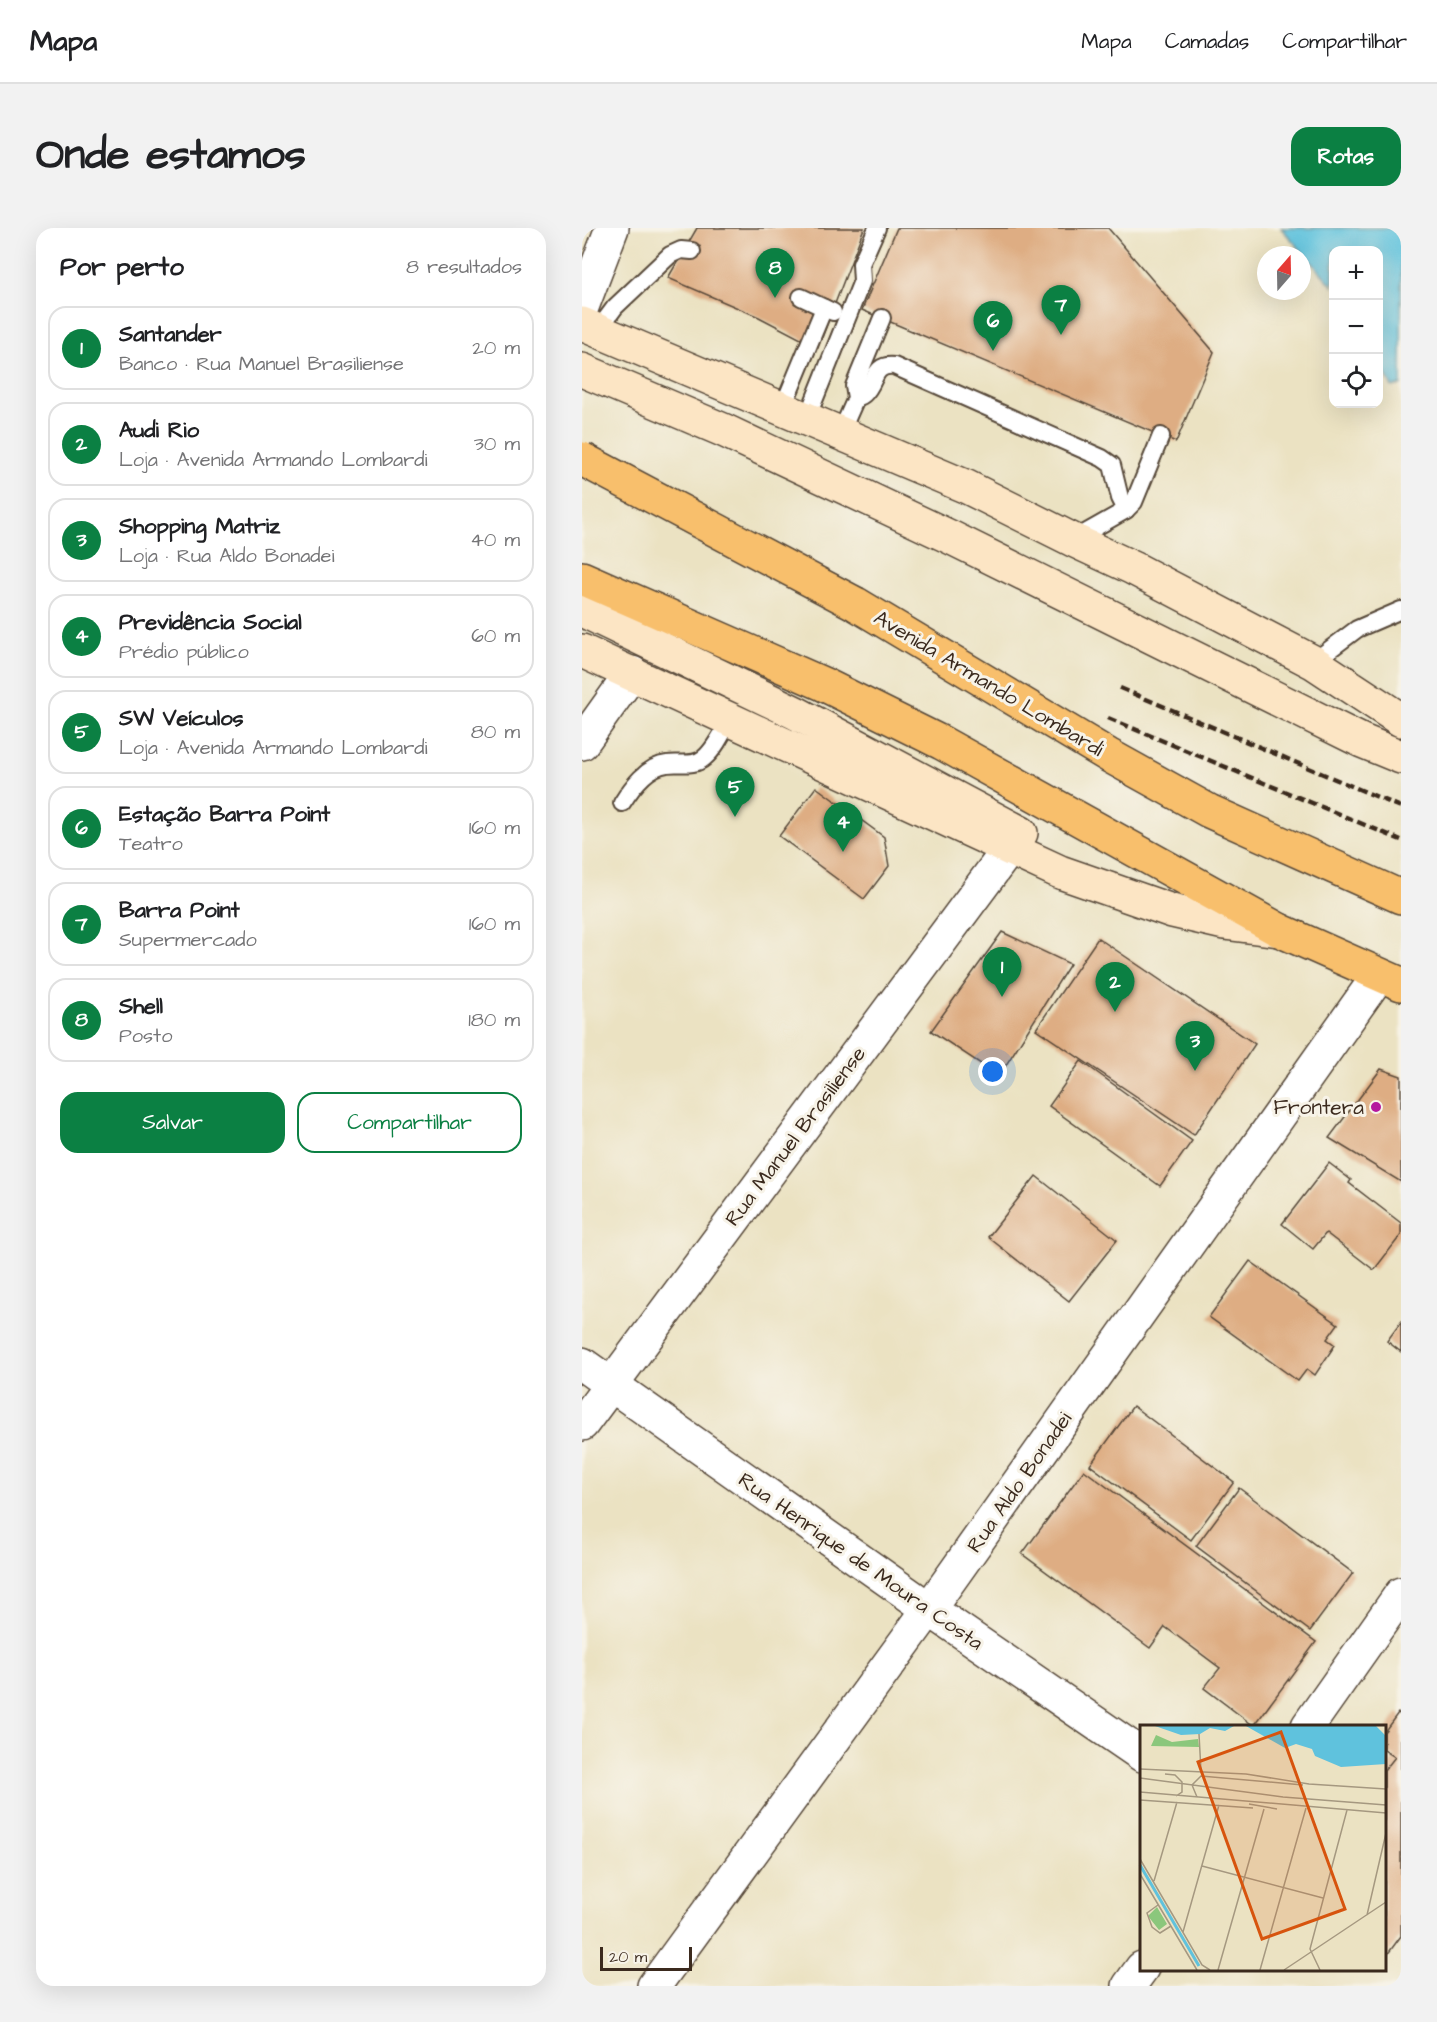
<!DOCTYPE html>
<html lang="pt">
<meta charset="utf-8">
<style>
:root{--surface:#fff;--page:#f2f2f2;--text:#202124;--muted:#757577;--line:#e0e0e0;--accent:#0b8043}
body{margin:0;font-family:"Architects Daughter",sans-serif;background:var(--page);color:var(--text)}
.controls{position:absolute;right:18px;top:18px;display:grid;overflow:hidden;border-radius:12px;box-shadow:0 6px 24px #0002}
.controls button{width:54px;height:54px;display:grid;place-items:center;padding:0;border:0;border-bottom:2px solid var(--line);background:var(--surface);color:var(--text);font:30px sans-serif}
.compass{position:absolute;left:675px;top:18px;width:54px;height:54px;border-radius:50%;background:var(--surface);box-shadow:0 6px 24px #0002;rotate:20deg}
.scale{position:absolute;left:18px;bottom:15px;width:92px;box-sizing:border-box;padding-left:6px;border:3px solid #3b2a1e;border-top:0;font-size:16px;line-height:21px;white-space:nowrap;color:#3b2a1e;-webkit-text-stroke:4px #f7f3e8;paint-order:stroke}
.you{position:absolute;left:411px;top:844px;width:21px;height:21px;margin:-15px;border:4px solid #fff;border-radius:50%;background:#1a73e8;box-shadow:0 0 0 9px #1a73e833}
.badge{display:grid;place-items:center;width:39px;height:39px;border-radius:50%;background:var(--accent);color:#fff;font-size:20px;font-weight:700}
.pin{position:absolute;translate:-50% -50px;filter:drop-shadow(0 2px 3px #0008)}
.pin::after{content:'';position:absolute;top:32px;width:21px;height:18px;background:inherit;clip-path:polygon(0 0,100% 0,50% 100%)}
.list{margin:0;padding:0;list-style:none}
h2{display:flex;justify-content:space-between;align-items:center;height:78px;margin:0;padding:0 24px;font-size:26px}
h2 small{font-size:20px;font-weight:400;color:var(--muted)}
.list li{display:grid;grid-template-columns:39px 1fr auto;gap:18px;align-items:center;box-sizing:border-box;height:84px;margin:0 12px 12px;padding:0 12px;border:2px solid var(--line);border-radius:18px}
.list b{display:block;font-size:22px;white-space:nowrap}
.list p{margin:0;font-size:20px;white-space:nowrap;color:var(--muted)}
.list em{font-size:20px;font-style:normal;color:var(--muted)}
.actions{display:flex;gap:12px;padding:18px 24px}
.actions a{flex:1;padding:14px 0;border:2px solid var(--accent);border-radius:18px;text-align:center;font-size:21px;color:var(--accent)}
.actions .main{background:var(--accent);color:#fff}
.icon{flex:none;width:33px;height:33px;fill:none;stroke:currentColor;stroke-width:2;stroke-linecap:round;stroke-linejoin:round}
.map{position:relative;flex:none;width:819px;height:1758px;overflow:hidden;border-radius:18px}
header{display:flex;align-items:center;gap:36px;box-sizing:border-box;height:84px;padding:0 30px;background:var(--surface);border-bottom:2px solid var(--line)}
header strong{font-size:28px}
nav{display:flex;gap:33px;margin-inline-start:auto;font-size:21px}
.intro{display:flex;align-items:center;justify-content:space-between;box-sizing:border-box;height:144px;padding:0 36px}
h1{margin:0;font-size:42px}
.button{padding:15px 27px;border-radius:18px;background:var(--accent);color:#fff;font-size:21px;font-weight:700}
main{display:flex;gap:36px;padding:0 36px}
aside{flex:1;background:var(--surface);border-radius:18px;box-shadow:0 6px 24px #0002}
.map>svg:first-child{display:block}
</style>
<header>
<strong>Mapa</strong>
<nav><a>Mapa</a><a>Camadas</a><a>Compartilhar</a></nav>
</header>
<div class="intro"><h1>Onde estamos</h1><a class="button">Rotas</a></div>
<main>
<aside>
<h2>Por perto<small>8 resultados</small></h2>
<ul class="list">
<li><span class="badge">1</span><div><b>Santander</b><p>Banco · Rua Manuel Brasiliense</p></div><em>20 m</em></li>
<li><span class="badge">2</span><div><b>Audi Rio</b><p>Loja · Avenida Armando Lombardi</p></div><em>30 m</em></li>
<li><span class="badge">3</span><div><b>Shopping Matriz</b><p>Loja · Rua Aldo Bonadei</p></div><em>40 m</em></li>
<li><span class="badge">4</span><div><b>Previdência Social</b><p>Prédio público</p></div><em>60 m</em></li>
<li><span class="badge">5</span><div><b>SW Veículos</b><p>Loja · Avenida Armando Lombardi</p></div><em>80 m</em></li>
<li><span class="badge">6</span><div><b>Estação Barra Point</b><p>Teatro</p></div><em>160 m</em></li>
<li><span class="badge">7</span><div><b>Barra Point</b><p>Supermercado</p></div><em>160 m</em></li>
<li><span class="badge">8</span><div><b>Shell</b><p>Posto</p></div><em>180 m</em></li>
</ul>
<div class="actions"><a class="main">Salvar</a><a>Compartilhar</a></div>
</aside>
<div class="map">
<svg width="819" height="1758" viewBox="0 0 819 1758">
<rect width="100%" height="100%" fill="#f7f3e8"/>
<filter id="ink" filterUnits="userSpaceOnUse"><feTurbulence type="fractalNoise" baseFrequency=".0167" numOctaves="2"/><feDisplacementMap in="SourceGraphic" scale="12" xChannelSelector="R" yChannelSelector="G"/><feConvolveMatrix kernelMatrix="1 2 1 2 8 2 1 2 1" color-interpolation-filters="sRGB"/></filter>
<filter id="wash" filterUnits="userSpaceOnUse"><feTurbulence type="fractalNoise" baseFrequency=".008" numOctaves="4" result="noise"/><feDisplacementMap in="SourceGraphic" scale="24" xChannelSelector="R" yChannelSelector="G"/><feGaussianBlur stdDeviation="1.35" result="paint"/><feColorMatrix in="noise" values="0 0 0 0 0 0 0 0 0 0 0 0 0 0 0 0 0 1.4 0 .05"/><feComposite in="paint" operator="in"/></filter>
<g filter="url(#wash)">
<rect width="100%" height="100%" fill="#ebe2c2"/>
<!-- water -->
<path fill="#5fc2dd" stroke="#4d767e" stroke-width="1.5" d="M699,0H819V157L810,159L797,132L796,22H752L751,58Z"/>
<g id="blocks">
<!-- building -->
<g fill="#dead83">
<path d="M115,0H282L236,120L177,89L86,50Z"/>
<path d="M315,0H526L632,124L594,214L280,82Z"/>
<path d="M234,559L302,609L307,638L282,671L197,608Z"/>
<path d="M420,704L488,736L417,848L349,803Z"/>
<path d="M516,710L673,816L612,907L454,801Z"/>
<path d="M499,833L610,913L578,958L467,878Z"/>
<path d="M799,841L819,848V954L747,910Z"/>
<path d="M747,935L769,952L767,955L819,995V1007L792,1042L744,1005L731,1021L700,996Z"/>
<path d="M454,948L535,1012L487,1073L406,1009Z"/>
<path d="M668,1033L756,1096L745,1111L753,1117L733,1147L725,1141L716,1153L627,1089Z"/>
<path d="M819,1094V1124L805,1113Z"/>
<path d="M551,1178L652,1254L609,1312L508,1237Z"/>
<path d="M502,1242L734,1414L672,1498L622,1460L638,1440L583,1399L568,1420L440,1326Z"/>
<path d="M657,1260L771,1345L728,1403L614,1318Z"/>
<path d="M816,1485L819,1487V1708L802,1731V1543L813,1529L802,1522V1504Z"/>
</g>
</g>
</g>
<g filter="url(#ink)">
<use href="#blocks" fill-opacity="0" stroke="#554637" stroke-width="1.5"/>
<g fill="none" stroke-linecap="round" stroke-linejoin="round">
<defs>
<g id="lane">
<path d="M219,69L251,84"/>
<path d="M16,102L33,79L88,27L99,22L110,23"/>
<path d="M274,170C277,169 280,168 282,166C295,154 290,136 312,138L520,230L530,237L538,270L544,282"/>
<path d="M201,179L242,80"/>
<path d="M225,190L280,53L279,36L295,0"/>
<path d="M259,204L274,170L272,158L300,90"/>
<path d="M491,312L544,282L552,274L579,208"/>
<path d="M731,434L775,401L819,382"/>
<path d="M40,575C50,559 65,538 85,536C97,534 112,539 122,530C133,521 141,504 148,491"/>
</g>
<g id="street">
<path d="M0,79L30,0"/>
<path d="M0,515L50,445"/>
<path d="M0,1136L347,1381L560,1527"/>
<path d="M0,1196L427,621"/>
<path d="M726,1498L819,1366"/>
<path d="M72,1758L347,1381L797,747"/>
<path d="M547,1758L560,1740"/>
</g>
<g id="secondary">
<path d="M0,96L385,259L491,312L551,340L731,434L819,492"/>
<path d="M0,142L141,202L368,309L780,513L819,529"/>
<path d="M0,382L214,485L439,605"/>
<path d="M0,423L478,644L590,683L642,695L697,702"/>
</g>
<g id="highway">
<path d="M0,350L241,456L360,515L697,702L819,756"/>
<path d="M274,376L526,527L627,583L819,669"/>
</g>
</defs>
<!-- lane casing -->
<use href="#lane" stroke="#554637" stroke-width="20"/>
<!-- street casing -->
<use href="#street" stroke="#554637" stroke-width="36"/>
<!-- secondary casing -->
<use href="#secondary" stroke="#554637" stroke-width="36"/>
<!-- highway casing -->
<use href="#highway" stroke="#554637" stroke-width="36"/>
<!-- lane -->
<use href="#lane" stroke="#fff" stroke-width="16"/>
<!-- street -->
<use href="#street" stroke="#fff" stroke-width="33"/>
<!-- secondary -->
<use href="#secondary" stroke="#fce5c4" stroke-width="33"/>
<!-- highway -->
<use href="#highway" stroke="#f8bf6c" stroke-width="33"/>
<!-- rail -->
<g stroke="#3b2a1e" stroke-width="4.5" stroke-dasharray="9 4.5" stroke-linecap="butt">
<path d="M538,460L819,579"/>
<path d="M526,490L819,612"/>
</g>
<defs>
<path id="highway-bridge" d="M0,231L274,376"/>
</defs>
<!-- highway-bridge casing -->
<use href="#highway-bridge" stroke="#554637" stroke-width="36" stroke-linecap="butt"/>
<!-- highway-bridge -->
<use href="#highway-bridge" stroke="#f8bf6c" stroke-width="33"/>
</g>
</g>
<!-- markers -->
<circle fill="#b5179e" stroke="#f7f3e8" stroke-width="2" cx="794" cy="879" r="6"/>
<g text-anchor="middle" stroke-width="6" stroke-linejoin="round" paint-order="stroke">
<!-- street labels -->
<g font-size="21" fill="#3b2a1e" stroke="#f7f3e8">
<text transform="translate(407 455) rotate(31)" y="7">Avenida Armando Lombardi</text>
<text transform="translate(213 908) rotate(-53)" y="7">Rua Manuel Brasiliense</text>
<text transform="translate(437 1254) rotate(-55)" y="7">Rua Aldo Bonadei</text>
<text transform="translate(279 1333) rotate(35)" y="7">Rua Henrique de Moura Costa</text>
</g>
<!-- poi labels -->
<g font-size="21" fill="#3b2a1e" stroke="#f7f3e8" text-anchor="end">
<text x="782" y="886">Frontera</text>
</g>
</g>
<!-- overview -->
<g transform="translate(558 1497)">
<rect width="246" height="246" fill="#ebe2c2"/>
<path d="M16,10L32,17L58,14L59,22L11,21ZM17,182L27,199L19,205L8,191Z" fill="#8bc77c"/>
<path d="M15,1H94L85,6L70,3L60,9L41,10ZM106,1H236L246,11V39L201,42L175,31L172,24L156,19L145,23Z" fill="#5fc2dd"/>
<path fill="none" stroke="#5fc2dd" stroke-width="3" d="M0,140L59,241"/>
<path fill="none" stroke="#a59880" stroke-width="1.5" d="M59,9L61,46M0,44L106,49L169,59L246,64M25,49L35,50L42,57V67L36,71M0,53L143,72L246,80M0,67L246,88M57,72L52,60L61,51L163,60M0,75L113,83M109,79L137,84M0,134L62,240L70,245M62,141L183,173M0,149L57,245M14,156L37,77M18,180L7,188L12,202L20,208L31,201M227,190L246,108M43,207L79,80M78,245L124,84M120,245L166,83M144,245L246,177M180,245L170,224L207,85"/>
<path fill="#d7540e" fill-opacity="0.15" stroke="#d7540e" stroke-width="3" d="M141,7L205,184L122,214L58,37Z"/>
<rect width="246" height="246" fill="none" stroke="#3b2a1e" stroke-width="3"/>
</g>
</svg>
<div class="controls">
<button>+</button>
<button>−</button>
<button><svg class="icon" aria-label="locate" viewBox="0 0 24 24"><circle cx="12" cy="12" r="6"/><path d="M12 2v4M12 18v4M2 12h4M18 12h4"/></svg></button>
</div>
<svg class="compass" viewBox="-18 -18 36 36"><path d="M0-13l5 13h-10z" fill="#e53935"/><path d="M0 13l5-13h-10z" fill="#757577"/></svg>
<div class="scale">20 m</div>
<div class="you"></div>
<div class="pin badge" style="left:420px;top:769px">1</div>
<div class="pin badge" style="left:533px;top:784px">2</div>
<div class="pin badge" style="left:613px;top:843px">3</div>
<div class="pin badge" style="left:261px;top:624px">4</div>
<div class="pin badge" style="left:153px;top:589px">5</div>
<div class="pin badge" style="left:411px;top:123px">6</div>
<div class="pin badge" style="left:479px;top:107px">7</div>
<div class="pin badge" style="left:193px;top:70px">8</div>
</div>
</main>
